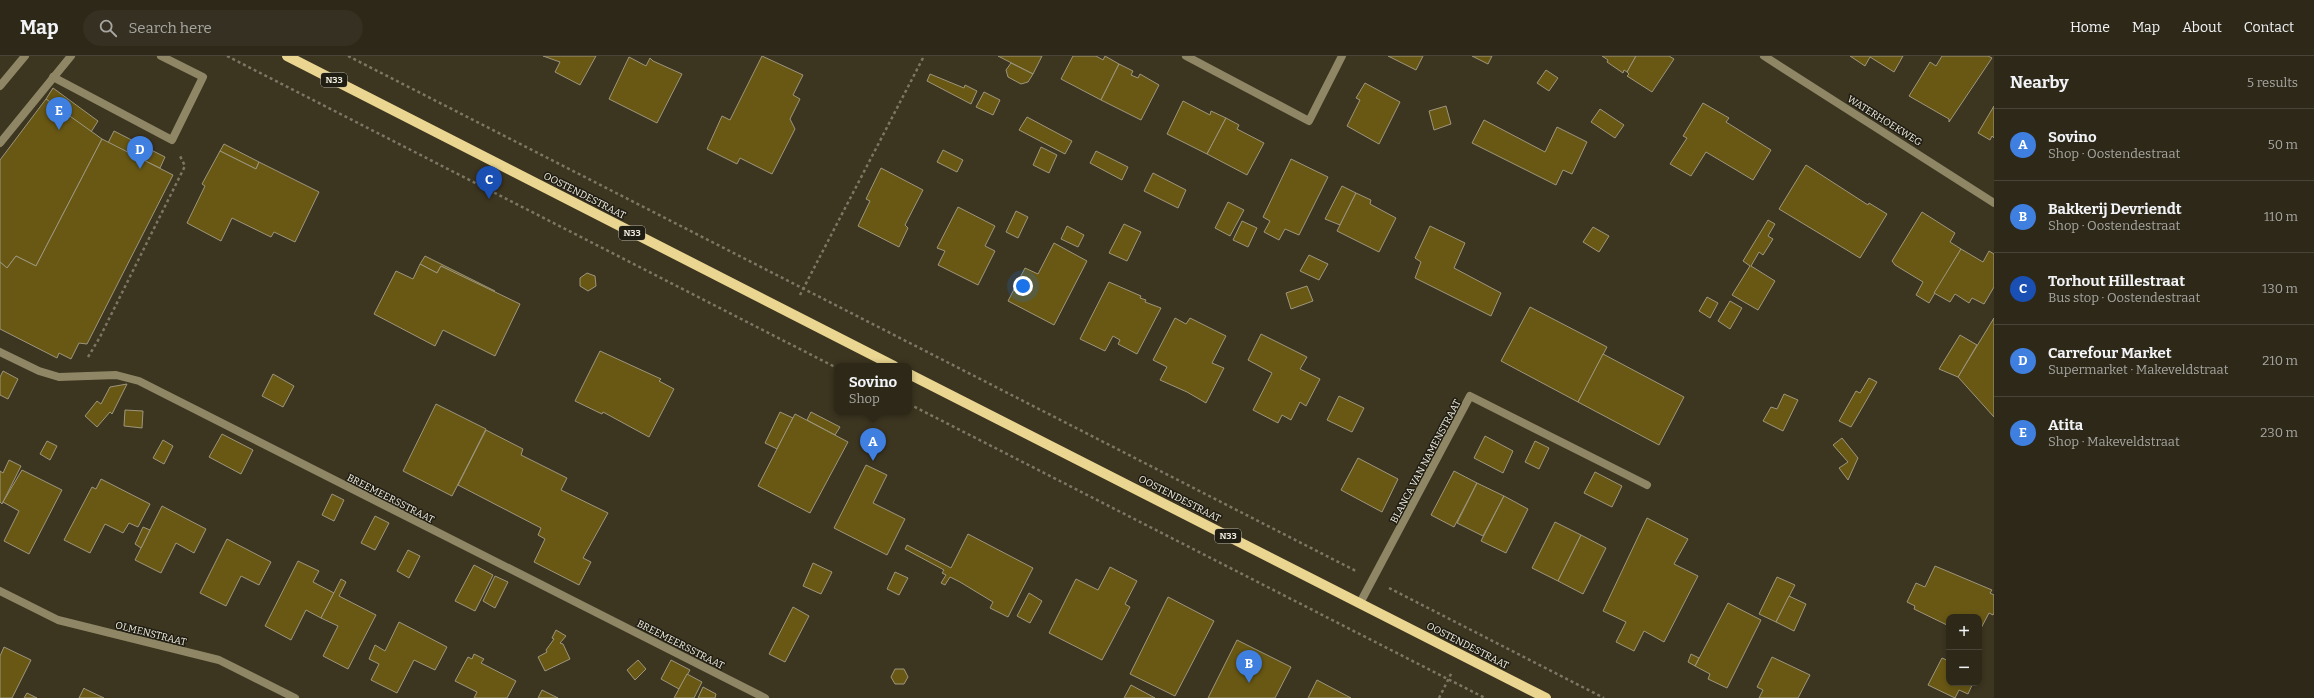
<!DOCTYPE html>
<meta charset="utf-8">
<style>
:root{--surface:#2d2818;--page:#353021;--text:#f1f3f6;--muted:#a7a6a2;--line:#484437;--accent:#a2b2fd}
body{margin:0;font-family:Bitter,serif;background:var(--page);color:var(--text)}
.controls{position:absolute;right:12px;bottom:12px;display:grid;overflow:hidden;border-radius:8px;box-shadow:0 2px 6px #0003}
.controls button{width:36px;height:36px;display:grid;place-items:center;padding:0;border:0;border-bottom:1px solid var(--line);background:var(--surface);color:var(--text);font:20px sans-serif}
.you{position:absolute;left:1023px;top:230px;width:14px;height:14px;margin:-10px;border:3px solid #fff;border-radius:50%;background:#1a73e8;box-shadow:0 0 0 6px #1a73e833}
.badge{display:grid;place-items:center;width:26px;height:26px;border-radius:50%;background:var(--accent);color:#fff;font-size:13px;font-weight:700}
.pin{position:absolute;translate:-50% -33px;filter:drop-shadow(0 1px 2px #0008)}
.pin::after{content:'';position:absolute;top:21px;width:14px;height:12px;background:inherit;clip-path:polygon(0 0,100% 0,50% 100%)}
.popup{position:absolute;left:834px;top:307px;width:78px;height:52px;box-sizing:border-box;display:grid;place-content:center;border-radius:8px;background:var(--surface);filter:drop-shadow(0 1px 3px #0005);font-size:13px;white-space:nowrap;color:var(--muted)}
.popup b{font-size:15px;color:var(--text)}
.popup::after{content:'';position:absolute;left:50%;top:100%;margin-left:-8px;border:8px solid transparent;border-top-color:var(--surface)}
.list{margin:0;padding:0;list-style:none}
h2{display:flex;justify-content:space-between;align-items:center;height:52px;margin:0;padding:0 16px;font-size:17px}
h2 small{font-size:13px;font-weight:400;color:var(--muted)}
.list li{display:grid;grid-template-columns:26px 1fr auto;gap:12px;align-items:center;box-sizing:border-box;height:72px;padding:0 16px;border-top:1px solid var(--line)}
.list b{display:block;font-size:15px;white-space:nowrap}
.list p{margin:0;font-size:13px;white-space:nowrap;color:var(--muted)}
.list em{font-size:13px;font-style:normal;color:var(--muted)}
.icon{flex:none;width:22px;height:22px;fill:none;stroke:currentColor;stroke-width:2;stroke-linecap:round;stroke-linejoin:round}
.map{position:relative;flex:none;width:1994px;height:642px;overflow:hidden}
header{display:flex;align-items:center;gap:24px;box-sizing:border-box;height:56px;padding:0 20px;background:var(--surface);border-bottom:1px solid var(--line)}
header strong{font-size:19px}
nav{display:flex;gap:22px;margin-inline-start:auto;font-size:14px}
.search{width:280px;height:36px;background:var(--page);display:flex;align-items:center;gap:10px;box-sizing:border-box;padding:0 14px;border-radius:22px;color:var(--muted);font-size:15px}
main{display:flex}
aside{flex:1;background:var(--surface)}
.map>svg:first-child{display:block}
</style>
<header>
<strong>Map</strong>
<div class="search"><svg class="icon" aria-label="search" viewBox="0 0 24 24"><circle cx="10" cy="10" r="6"/><path d="M15 15l6 6"/></svg>Search here</div>
<nav><a>Home</a><a>Map</a><a>About</a><a>Contact</a></nav>
</header>
<main>
<div class="map">
<svg width="1994" height="642" viewBox="0 0 1994 642">
<rect width="100%" height="100%" fill="#3c3520"/>
<!-- building -->
<g fill="#695814" stroke="#9d967d">
<path d="M543,0H596L580,29L555,16L560,6Z"/>
<path d="M762,0L803,19L793,39L800,43L790,63L795,73L772,118L740,102L737,108L707,93L722,60L730,64Z"/>
<path d="M998,0H1042L1033,18Z"/>
<path d="M1073,0H1096L1103,4L1105,0L1119,8L1101,44L1061,23Z"/>
<path d="M1388,0H1423L1416,14Z"/>
<path d="M1472,0H1492L1488,8Z"/>
<path d="M1602,0H1636L1627,16L1624,14L1623,17L1607,6L1608,4Z"/>
<path d="M1636,0H1669L1674,3L1652,36L1627,20L1629,18L1627,16Z"/>
<path d="M1850,0H1903L1894,16L1870,1L1865,10Z"/>
<path d="M1942,0H1988L1992,2L1949,66V63L1909,40L1930,6L1936,10Z"/>
<path d="M629,1L646,10L650,2L653,5L682,18L657,67L609,43Z"/>
<path d="M1011,7L1033,18L1028,26L1021,28L1008,21L1006,14Z"/>
<path d="M1119,8L1133,15L1131,19L1138,22L1140,18L1159,29L1141,64L1101,44Z"/>
<path d="M1546,14L1558,22L1549,35L1537,27Z"/>
<path d="M930,18L964,32L965,29L977,35L971,48L927,25Z"/>
<path d="M1365,27L1400,46L1379,88L1347,70L1360,44L1356,42Z"/>
<path d="M53,32L98,65L91,76L46,43Z"/>
<path d="M984,36L1000,44L993,59L976,51Z"/>
<path d="M46,43L102,83L36,210L16,200L7,212L0,206V104Z"/>
<path d="M1183,45L1210,59L1211,55L1226,62L1207,98L1167,78Z"/>
<path d="M1703,47L1729,62L1726,66L1771,94L1753,124L1706,96L1691,120L1670,108L1687,82L1683,80Z"/>
<path d="M1446,50L1451,68L1434,74L1429,55Z"/>
<path d="M1994,50V82L1992,80L1990,84L1978,77Z"/>
<path d="M1600,53L1624,69L1615,82L1591,66Z"/>
<path d="M1027,61L1072,85L1065,98L1019,74Z"/>
<path d="M1226,62L1239,69L1237,73L1264,87L1247,119L1207,98Z"/>
<path d="M1484,64L1545,96L1557,71L1587,86L1572,118L1563,114L1556,129L1472,87Z"/>
<path d="M114,75L165,101L160,112L108,87Z"/>
<path d="M102,83L173,119L87,288L79,287L71,303L59,297L57,302L0,273V206L7,212L16,200L36,210Z"/>
<path d="M224,88L259,106L256,113L220,95Z"/>
<path d="M1041,91L1057,99L1049,117L1033,109Z"/>
<path d="M943,94L963,104L957,116L937,106Z"/>
<path d="M220,95L256,113L259,106L319,136L295,186L274,176L271,181L232,162L221,185L187,167L205,130L202,128Z"/>
<path d="M1096,95L1128,111L1122,124L1090,107Z"/>
<path d="M1291,103L1328,121L1299,179L1285,173L1279,184L1264,176L1270,165L1263,161Z"/>
<path d="M1806,109L1868,149L1869,147L1887,158L1860,202L1779,153Z"/>
<path d="M881,112L923,134L905,169L908,172L899,191L858,170L870,145L866,143Z"/>
<path d="M1153,117L1186,134L1178,152L1144,135Z"/>
<path d="M1342,130L1356,137L1340,169L1325,163Z"/>
<path d="M1356,137L1371,144L1370,148L1396,162L1379,196L1337,175Z"/>
<path d="M1228,146L1244,154L1230,180L1215,172Z"/>
<path d="M958,151L995,170L985,190L995,195L978,229L938,209L945,195L937,192Z"/>
<path d="M1016,155L1028,161L1018,182L1006,176Z"/>
<path d="M1922,156L1955,177L1950,186L1961,193L1929,247L1916,239L1923,226L1895,209L1892,205Z"/>
<path d="M1768,164L1775,168L1768,180L1773,183L1763,199L1759,196L1751,210L1775,225L1758,254L1732,239L1750,210L1743,205Z"/>
<path d="M1242,165L1257,172L1248,191L1233,184Z"/>
<path d="M1124,168L1141,176L1127,205L1109,197Z"/>
<path d="M1067,170L1084,179L1078,191L1061,183Z"/>
<path d="M1430,170L1465,187L1454,212L1501,237L1491,260L1415,222L1421,206L1415,202Z"/>
<path d="M1593,171L1609,180L1599,196L1583,186Z"/>
<path d="M1054,187L1087,205L1054,269L1008,245L1025,212L1038,218Z"/>
<path d="M1961,193L1983,206L1989,195L1994,198V231L1984,248L1972,242L1969,247L1955,238L1950,246L1934,237Z"/>
<path d="M1309,199L1328,208L1319,224L1300,215Z"/>
<path d="M425,200L495,235L493,237L441,210L437,217L420,208Z"/>
<path d="M420,208L437,217L441,210L520,248L495,300L443,274L435,290L374,258L396,215L413,223Z"/>
<path d="M587,217L595,220L596,230L588,235L580,230V222Z"/>
<path d="M1109,226L1141,240L1140,242L1146,244L1145,246L1161,252L1137,298L1118,288L1120,284L1113,280L1105,295L1080,283Z"/>
<path d="M1307,230L1313,245L1291,253L1286,237Z"/>
<path d="M1707,241L1718,247L1710,262L1699,255Z"/>
<path d="M1730,245L1742,252L1730,273L1718,265Z"/>
<path d="M1530,251L1607,291L1578,346L1501,305Z"/>
<path d="M1175,262L1186,268L1190,262L1226,280L1212,307L1224,312L1206,347L1187,336L1160,324L1167,311L1153,304Z"/>
<path d="M1994,262V361L1958,321Z"/>
<path d="M1261,278L1307,301L1300,313L1320,323L1306,350L1300,346L1291,364L1282,359L1278,367L1253,354L1272,317L1248,304Z"/>
<path d="M1960,279L1977,289L1958,321L1939,313Z"/>
<path d="M600,295L661,323L659,325L674,333L649,381L603,356L602,358L575,345Z"/>
<path d="M1603,298L1684,341L1659,389L1578,346Z"/>
<path d="M3,315L18,323L8,343L0,339V321Z"/>
<path d="M273,318L294,330L283,351L262,340Z"/>
<path d="M1869,322L1877,326L1851,371L1839,365L1856,335L1860,337Z"/>
<path d="M127,328L112,358L110,356L97,371L85,360L97,345L101,348L110,331Z"/>
<path d="M1784,338L1798,344L1783,375L1763,365L1771,351L1777,353Z"/>
<path d="M1339,340L1364,352L1352,376L1327,364Z"/>
<path d="M436,348L486,373L452,440L403,415Z"/>
<path d="M125,354L143,355L142,372L124,370Z"/>
<path d="M780,356L793,362L777,393L765,387Z"/>
<path d="M811,356L840,371L835,379L807,364Z"/>
<path d="M795,358L848,386L810,457L758,430Z"/>
<path d="M486,374L523,393L521,399L567,422L561,434L608,457L583,502L591,506L579,529L534,506L545,483L538,479L541,472L458,429Z"/>
<path d="M222,378L253,394L241,418L209,401Z"/>
<path d="M1485,380L1513,395L1503,417L1474,402Z"/>
<path d="M1842,382L1858,402L1848,424L1839,412L1848,406L1833,389Z"/>
<path d="M163,384L173,390L164,408L153,402Z"/>
<path d="M47,385L57,390L50,404L40,398Z"/>
<path d="M1535,385L1549,392L1539,413L1525,406Z"/>
<path d="M1358,402L1398,423L1382,456L1341,434Z"/>
<path d="M9,404L21,410L2,448L0,446V415L3,417Z"/>
<path d="M866,409L887,419L873,447L905,463L887,499L834,472Z"/>
<path d="M22,414L62,434L29,498L4,485L19,455L3,446Z"/>
<path d="M1454,415L1477,427L1454,471L1431,459Z"/>
<path d="M1595,416L1622,430L1612,451L1584,437Z"/>
<path d="M101,423L150,448L138,471L129,467L123,477L105,468L90,497L64,484L92,431L96,433Z"/>
<path d="M1477,427L1504,440L1483,480L1457,467Z"/>
<path d="M332,438L344,444L334,465L322,459Z"/>
<path d="M1504,440L1528,453L1506,497L1481,485Z"/>
<path d="M162,450L206,473L194,497L176,487L161,517L135,504Z"/>
<path d="M375,460L389,467L375,494L361,487Z"/>
<path d="M1647,462L1688,483L1674,508L1698,520L1664,586L1644,575L1634,595L1616,586L1626,566L1603,555Z"/>
<path d="M1555,466L1581,479L1558,525L1532,512Z"/>
<path d="M143,471L150,474L141,492L135,488Z"/>
<path d="M968,478L1033,512L1008,561L990,552L993,546L960,526L950,521L945,529L941,527L946,519L942,517L944,514L905,493L907,489L951,512Z"/>
<path d="M1581,479L1606,492L1583,538L1558,525Z"/>
<path d="M227,483L271,506L259,529L241,520L226,550L200,537Z"/>
<path d="M408,494L420,500L409,522L397,515Z"/>
<path d="M298,505L319,515L313,526L334,537L321,562L306,554L291,584L265,570Z"/>
<path d="M813,507L832,516L821,538L803,530Z"/>
<path d="M474,509L493,519L475,555L455,545Z"/>
<path d="M1935,510L1992,534L1990,537L1994,539V557L1993,559L1989,557L1979,576V561H1949V570L1914,553L1915,550L1907,546L1916,527L1925,531Z"/>
<path d="M1110,511L1137,525L1125,548L1130,551L1102,604L1049,577L1076,523L1098,534Z"/>
<path d="M895,516L908,522L899,539L887,533Z"/>
<path d="M495,520L508,526L495,552L483,545Z"/>
<path d="M1777,521L1795,529L1776,566L1759,558Z"/>
<path d="M341,523L346,526L339,540L376,559L348,613L323,600L338,570L321,562Z"/>
<path d="M1029,537L1042,545L1030,567L1017,560Z"/>
<path d="M1789,540L1806,548L1794,575L1776,566Z"/>
<path d="M1168,541L1214,565L1175,640L1130,618Z"/>
<path d="M1728,547L1761,564L1727,632L1708,623L1710,618L1695,610Z"/>
<path d="M793,551L809,560L785,606L769,598Z"/>
<path d="M399,566L447,591L435,614L414,604L397,637L371,624L379,608L369,603L375,589L385,595Z"/>
<path d="M556,574L566,580L560,587L563,588L570,603L545,615L538,601L547,596L546,594L554,583L552,582Z"/>
<path d="M1237,584L1291,611L1275,642H1208Z"/>
<path d="M4,591L31,604L12,642H0V600Z"/>
<path d="M474,598L484,603L481,607L516,625L507,642H474L477,636L455,625L468,601L472,603Z"/>
<path d="M1691,598L1699,602L1695,610L1688,606Z"/>
<path d="M1772,601L1810,619L1798,642H1759L1763,634L1757,631Z"/>
<path d="M1942,602L1949,605V627H1973L1968,638L1959,634L1955,642L1928,629Z"/>
<path d="M638,604L646,613L635,624L627,614Z"/>
<path d="M671,604L690,614L679,633L661,623Z"/>
<path d="M895,613H904L908,621L904,628H895L891,621Z"/>
<path d="M687,618L702,626L694,642H674Z"/>
<path d="M1317,624L1351,642H1308Z"/>
<path d="M1131,629L1155,642H1124Z"/>
<path d="M703,631L716,638L715,642H698Z"/>
<path d="M84,632L85,633L104,642H79Z"/>
<path d="M542,634L558,642H538Z"/>
<path d="M27,637L37,642H24Z"/>
</g>
<g fill="none" stroke-linecap="round" stroke-linejoin="round">
<!-- path -->
<g stroke="#7c7764" stroke-width="2.5" stroke-dasharray="3 3" stroke-linecap="butt">
<path d="M227,0L837,312"/>
<path d="M348,0L1356,515"/>
<path d="M800,239L924,0"/>
<path d="M88,301L100,281L185,110L180,100"/>
<path d="M909,348L1485,642"/>
<path d="M1389,532L1604,642"/>
<path d="M1439,642L1452,616"/>
</g>
<!-- lane -->
<g stroke="#8f8665" stroke-width="8">
<path d="M53,21L172,84L203,21L161,0"/>
<path d="M0,87L71,0"/>
</g>
<!-- street -->
<g stroke="#8f8665" stroke-width="8">
<path d="M1186,0L1309,65L1342,0"/>
<path d="M1764,0L1994,147"/>
<path d="M0,30L25,0"/>
<path d="M0,296L39,315L59,321L116,319L139,325L765,642"/>
<path d="M0,535L58,564L219,604L295,642"/>
<path d="M1360,547L1470,340L1647,429"/>
</g>
<!-- primary -->
<g stroke="#ead690" stroke-width="10">
<path d="M287,0L894,310"/>
<path d="M909,318L1546,642"/>
</g>
</g>
<g text-anchor="middle" stroke-width="3" stroke-linejoin="round" paint-order="stroke">
<!-- shield labels -->
<g fill="#201d13" stroke="#b2afa2" stroke-width="1">
<rect x="321" y="17" width="26" height="14" rx="3"/>
<rect x="619" y="170" width="26" height="14" rx="3"/>
<rect x="1215" y="473" width="26" height="14" rx="3"/>
</g>
<g font-size="9" font-weight="bold" fill="#f1eee0">
<text x="334" y="27">N33</text>
<text x="632" y="180">N33</text>
<text x="1228" y="483">N33</text>
</g>
<!-- street labels -->
<g font-size="10" fill="#f1eee0" stroke="#201d13">
<text transform="translate(1885 64) rotate(32)" y="4">WATERHOEKWEG</text>
<text transform="translate(585 139) rotate(27)" y="4">OOSTENDESTRAAT</text>
<text transform="translate(1425 405) rotate(-62)" y="4">BLANCA VAN NAMENSTRAAT</text>
<text transform="translate(391 442) rotate(27)" y="4">BREEMEERSSTRAAT</text>
<text transform="translate(1180 442) rotate(27)" y="4">OOSTENDESTRAAT</text>
<text transform="translate(151 577) rotate(14)" y="4">OLMENSTRAAT</text>
<text transform="translate(681 588) rotate(27)" y="4">BREEMEERSSTRAAT</text>
<text transform="translate(1468 589) rotate(27)" y="4">OOSTENDESTRAAT</text>
</g>
</g>
</svg>
<div class="controls">
<button>+</button>
<button>−</button>
</div>
<div class="you"></div>
<div class="pin badge" style="left:873px;top:405px;background:#3f7fe0">A</div>
<div class="popup"><b>Sovino</b>Shop</div>
<div class="pin badge" style="left:1249px;top:627px;background:#3f7fe0">B</div>
<div class="pin badge" style="left:489px;top:143px;background:#1a4fb4">C</div>
<div class="pin badge" style="left:140px;top:113px;background:#3f7fe0">D</div>
<div class="pin badge" style="left:59px;top:74px;background:#3f7fe0">E</div>
</div>
<aside>
<h2>Nearby<small>5 results</small></h2>
<ul class="list">
<li><span class="badge" style="background:#3f7fe0">A</span><div><b>Sovino</b><p>Shop · Oostendestraat</p></div><em>50 m</em></li>
<li><span class="badge" style="background:#3f7fe0">B</span><div><b>Bakkerij Devriendt</b><p>Shop · Oostendestraat</p></div><em>110 m</em></li>
<li><span class="badge" style="background:#1a4fb4">C</span><div><b>Torhout Hillestraat</b><p>Bus stop · Oostendestraat</p></div><em>130 m</em></li>
<li><span class="badge" style="background:#3f7fe0">D</span><div><b>Carrefour Market</b><p>Supermarket · Makeveldstraat</p></div><em>210 m</em></li>
<li><span class="badge" style="background:#3f7fe0">E</span><div><b>Atita</b><p>Shop · Makeveldstraat</p></div><em>230 m</em></li>
</ul>
</aside>
</main>
